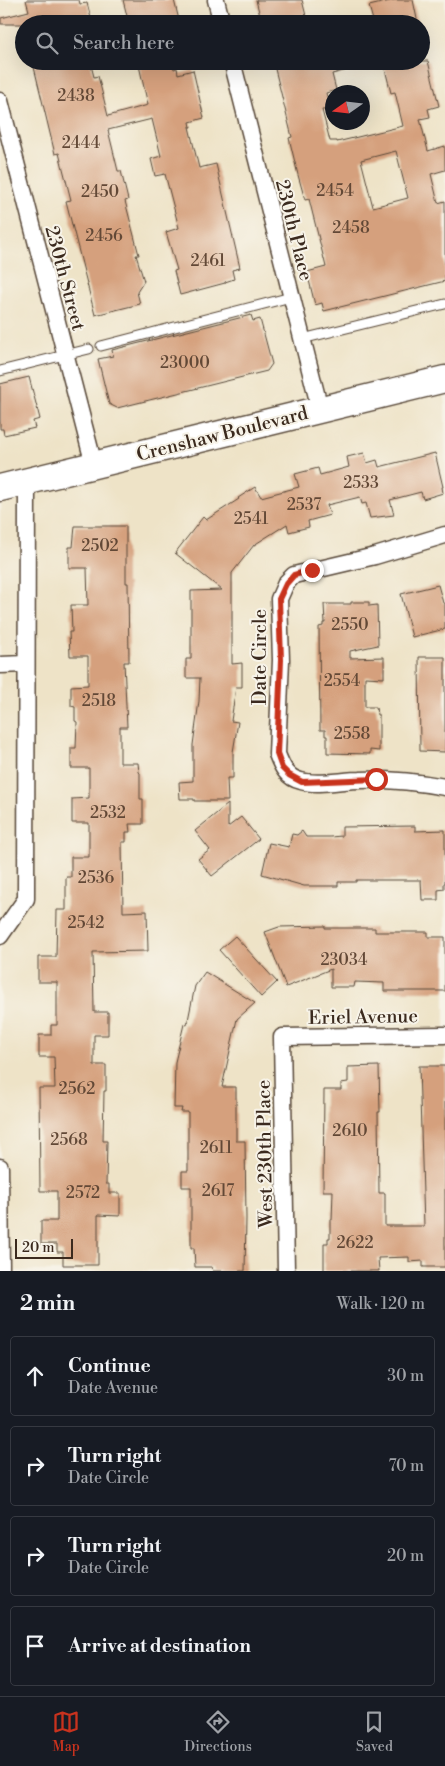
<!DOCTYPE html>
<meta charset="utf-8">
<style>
:root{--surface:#171b24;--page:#20242c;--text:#f1f3f6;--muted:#9ea1a6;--line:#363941;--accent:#c8321e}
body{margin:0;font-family:"Libre Bodoni",serif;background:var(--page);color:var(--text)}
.compass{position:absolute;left:325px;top:85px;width:45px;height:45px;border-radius:50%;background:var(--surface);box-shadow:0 5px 20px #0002;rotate:256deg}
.scale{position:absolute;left:15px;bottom:12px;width:58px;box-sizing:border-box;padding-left:5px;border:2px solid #3b2a1e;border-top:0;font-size:14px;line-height:18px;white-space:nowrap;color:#3b2a1e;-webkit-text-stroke:4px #f7f3e8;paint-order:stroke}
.stop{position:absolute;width:15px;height:15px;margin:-11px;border:4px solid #c8321e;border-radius:50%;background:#fff}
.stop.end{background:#c8321e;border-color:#fff;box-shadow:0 1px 5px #0008}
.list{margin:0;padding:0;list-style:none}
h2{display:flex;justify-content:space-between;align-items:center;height:65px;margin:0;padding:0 20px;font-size:21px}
h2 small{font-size:16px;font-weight:400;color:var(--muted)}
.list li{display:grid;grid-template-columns:32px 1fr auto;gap:15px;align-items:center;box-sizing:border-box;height:80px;margin:0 10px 10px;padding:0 10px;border:1px solid var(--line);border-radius:5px}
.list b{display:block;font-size:19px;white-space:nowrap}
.list p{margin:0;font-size:16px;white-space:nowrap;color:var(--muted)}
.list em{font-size:16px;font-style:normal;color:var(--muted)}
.icon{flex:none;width:28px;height:28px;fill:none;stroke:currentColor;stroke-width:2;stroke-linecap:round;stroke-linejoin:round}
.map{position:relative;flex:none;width:445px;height:1271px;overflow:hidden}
.search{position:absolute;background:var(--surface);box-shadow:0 5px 20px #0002;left:15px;right:15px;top:15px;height:55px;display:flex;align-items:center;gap:12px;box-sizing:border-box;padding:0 18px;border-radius:28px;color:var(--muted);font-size:19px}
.sheet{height:425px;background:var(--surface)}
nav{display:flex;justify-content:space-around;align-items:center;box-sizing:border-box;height:70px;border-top:1px solid var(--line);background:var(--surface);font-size:14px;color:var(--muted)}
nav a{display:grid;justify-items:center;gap:2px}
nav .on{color:var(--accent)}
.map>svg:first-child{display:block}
</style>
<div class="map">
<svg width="445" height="1271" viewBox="0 0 445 1271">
<rect width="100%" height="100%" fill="#f7f3e8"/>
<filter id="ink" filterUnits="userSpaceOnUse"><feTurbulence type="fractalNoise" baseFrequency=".02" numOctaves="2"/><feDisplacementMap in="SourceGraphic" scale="10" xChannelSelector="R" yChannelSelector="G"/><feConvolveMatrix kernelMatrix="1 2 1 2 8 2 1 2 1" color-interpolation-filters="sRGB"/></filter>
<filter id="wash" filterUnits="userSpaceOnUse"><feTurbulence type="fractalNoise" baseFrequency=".0096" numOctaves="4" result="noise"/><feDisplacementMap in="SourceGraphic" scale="20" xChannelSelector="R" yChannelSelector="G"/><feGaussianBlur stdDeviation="1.12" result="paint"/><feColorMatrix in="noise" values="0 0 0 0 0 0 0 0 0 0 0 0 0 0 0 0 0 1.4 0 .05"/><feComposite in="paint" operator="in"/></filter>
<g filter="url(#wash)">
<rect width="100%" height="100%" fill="#eee3c7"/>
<g id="blocks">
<!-- building -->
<g fill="#d5a07d" fill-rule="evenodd">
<path d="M26,0H79L80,4L87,3L91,18L69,24H1V18L29,11Z"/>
<path d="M123,0H174L180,24H129Z"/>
<path d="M256,0H302L308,24H262Z"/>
<path d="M394,0H413L418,24H374L369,6Z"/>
<path d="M42,61H90L94,77L98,76L108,116L148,105L138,61H172L174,69L177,68L178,74L193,70L204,118L190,122L191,127H189L199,168L216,164L240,268L232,270L234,279L225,282V283L180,295L174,271L177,270L166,232L179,228L165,174L155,176L151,159L161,156L152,119L108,130L118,171H121L128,200L125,201L139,255H136L144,281L137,292L140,304L95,315L66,201L71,200L59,153L55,154L33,63Z"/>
<path d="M273,61H358L359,67L332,74L336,90L326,93L330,109L322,110L330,141H337V142L403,126L395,92L391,93L383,61H428L439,106L428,109L430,117L420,119L428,151L445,146V170L431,174L438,203L445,201V281L324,311L322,303L315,305L307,272L326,267L309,199L305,200L298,175L289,138L292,137ZM396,151L408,198L373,207L361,160Z"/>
<path d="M251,315L253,321L260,319L272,364L267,371L117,408L109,404L98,359L113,356L112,350Z"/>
<path d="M29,377L40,419L33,421L35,428L4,435L3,429H0V384Z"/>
<path d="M364,453L367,463L377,460L379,467L435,453L443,487H442L443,493L423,499L421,492L390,500L394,515L370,518L366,503L362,504L360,497L327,505L330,515L308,521L309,527L289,532L287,524L254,545L232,573V664L242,663V687H236L231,721L238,722L233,752V778H227L228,801H194V799H180L179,782L193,781V745L199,701L200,678H186V659H191V591L222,590L175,553L203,517L206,520L239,499L238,498L255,487L261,497L299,487L295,474L318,468L320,475L349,467L347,457Z"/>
<path d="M75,526H126V583H128L129,662H124L127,727H120V763H138L139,772L140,773V799H143V824H129L130,832H126V842H122L123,912L147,911L148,951L93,952L94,1012H108V1035H94V1065H106V1091H104L103,1141H107L106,1184H109V1193H120V1216L98,1215V1265H63V1252H57V1244H41V1221H57V1191H40L39,1088H55L54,1057H39V1035H51V1025H57V982H38V957H56L57,910H66V877H71V857H89V823H72V799L89,798V768H71V748H76L77,722L75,721V707L71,706V686L88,685V656H70L69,632H72L71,605H88L87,568H69V547H73Z"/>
<path d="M438,585L443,603H445V629L412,637L401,594Z"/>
<path d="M351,602H369V606L377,605L378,645L350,651V658L384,657V678L365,677V707H376L377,715H379V751L370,750V754L327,753V736H325V730H320L319,627L323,626V623H325L324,604H351Z"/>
<path d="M419,657H445V752L420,751Z"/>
<path d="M228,804V827L241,817L259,839L212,876L198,859L210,850L195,831Z"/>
<path d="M415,826V831L445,830V883H444V889L438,890V900H422L421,880H356V882H338V886H304L262,874L269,843L289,847L292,834L297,835L302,831L306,837H330L342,836V827Z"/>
<path d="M325,926V928H375V932H428V937H445V991H384V983L355,982L354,987H331V969L286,987L265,932L279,927Z"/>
<path d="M235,936L277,982L261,997L219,950Z"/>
<path d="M205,972L255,1003L237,1019L222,1087H236V1141H245L246,1219L245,1271H213L212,1267H195L194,1248H191V1187H182V1171H188V1112H181L182,1108H174L175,1062L184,1024L187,1025L195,986Z"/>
<path d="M379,1066L380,1112H378L379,1193H385V1226H424L419,1066H445V1267H423V1261L409,1262V1257L378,1258L379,1271H324V1243H328V1238H330V1220H332L333,1191H323L324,1090H341V1083L348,1082V1067Z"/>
</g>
</g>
</g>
<g filter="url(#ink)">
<use href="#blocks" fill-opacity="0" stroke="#564637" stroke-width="1"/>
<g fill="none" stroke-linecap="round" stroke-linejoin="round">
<defs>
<g id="service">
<path d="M302,339L445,304"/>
<path d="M101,346L291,297"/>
<path d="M0,371L89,349"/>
</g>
<g id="minor">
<path d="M216,0L222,24"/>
<path d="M232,61L320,409"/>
<path d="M0,101L94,465"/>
<path d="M445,535L375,556L294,575L286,583L279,599L281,660L277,754C282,767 287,778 301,781C317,786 343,780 360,780C388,779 417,782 445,787"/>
<path d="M0,665L26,664"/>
<path d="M0,936L26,899L27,481"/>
<path d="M0,1167L1,1271"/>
<path d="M286,1271L282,1037L445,1035"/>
</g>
<path id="primary" d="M0,488L445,379"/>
</defs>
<!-- service casing -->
<use href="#service" stroke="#564637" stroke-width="11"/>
<!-- minor casing -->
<use href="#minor" stroke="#564637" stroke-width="19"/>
<!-- primary casing -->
<use href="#primary" stroke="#564637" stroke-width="29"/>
<!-- service -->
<use href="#service" stroke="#fff" stroke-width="9"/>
<!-- minor -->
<use href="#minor" stroke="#fff" stroke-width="16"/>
<!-- primary -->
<use href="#primary" stroke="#fff" stroke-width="26"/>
</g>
</g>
<g fill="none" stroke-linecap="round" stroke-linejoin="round" filter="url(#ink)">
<!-- route -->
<path stroke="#c8321e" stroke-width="6" d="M312,570L294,575L286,584L279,599L281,660L277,754L282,768L289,775L302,782L376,779"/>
</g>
<g text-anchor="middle" stroke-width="4" stroke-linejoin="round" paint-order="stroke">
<!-- number labels -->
<g font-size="16" fill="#624836">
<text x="76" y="101">2438</text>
<text x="81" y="148">2444</text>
<text x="335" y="196">2454</text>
<text x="100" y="197">2450</text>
<text x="351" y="233">2458</text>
<text x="104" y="241">2456</text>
<text x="208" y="266">2461</text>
<text x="185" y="368">23000</text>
<text x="361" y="488">2533</text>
<text x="304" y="510">2537</text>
<text x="251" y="524">2541</text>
<text x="100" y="551">2502</text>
<text x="350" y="630">2550</text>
<text x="342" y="686">2554</text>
<text x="99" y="706">2518</text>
<text x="352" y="739">2558</text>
<text x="108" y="818">2532</text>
<text x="96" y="883">2536</text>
<text x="86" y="928">2542</text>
<text x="344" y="965">23034</text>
<text x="77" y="1094">2562</text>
<text x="350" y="1136">2610</text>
<text x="69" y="1145">2568</text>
<text x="216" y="1153">2611</text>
<text x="218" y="1196">2617</text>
<text x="83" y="1198">2572</text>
<text x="355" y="1248">2622</text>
</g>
<!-- street labels -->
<g font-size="19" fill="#3b2a1e" stroke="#f7f3e8">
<text transform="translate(295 230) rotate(76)" y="7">230th Place</text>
<text transform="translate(66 278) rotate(75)" y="7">230th Street</text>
<text transform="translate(222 433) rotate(-14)" y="7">Crenshaw Boulevard</text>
<text transform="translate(259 657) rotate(-90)" y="7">Date Circle</text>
<text transform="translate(363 1016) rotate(-1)" y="7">Eriel Avenue</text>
<text transform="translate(264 1154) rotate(-91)" y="7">West 230th Place</text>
</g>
</g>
</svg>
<svg class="compass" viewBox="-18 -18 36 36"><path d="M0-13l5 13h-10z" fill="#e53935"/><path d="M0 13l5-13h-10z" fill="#9ea1a6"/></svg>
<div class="scale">20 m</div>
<div class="stop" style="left:376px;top:779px"></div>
<div class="stop end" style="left:312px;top:570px"></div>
<div class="search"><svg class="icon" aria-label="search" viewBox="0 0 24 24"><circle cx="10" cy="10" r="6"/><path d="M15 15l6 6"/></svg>Search here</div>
</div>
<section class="sheet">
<h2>2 min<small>Walk · 120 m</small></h2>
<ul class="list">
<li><svg class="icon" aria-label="ahead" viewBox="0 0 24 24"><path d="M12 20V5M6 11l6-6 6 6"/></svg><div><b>Continue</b><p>Date Avenue</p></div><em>30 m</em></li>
<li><svg class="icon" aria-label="right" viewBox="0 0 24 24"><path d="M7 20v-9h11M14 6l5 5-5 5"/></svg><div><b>Turn right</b><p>Date Circle</p></div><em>70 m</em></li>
<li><svg class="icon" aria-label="right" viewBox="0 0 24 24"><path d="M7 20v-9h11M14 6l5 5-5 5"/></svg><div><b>Turn right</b><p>Date Circle</p></div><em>20 m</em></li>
<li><svg class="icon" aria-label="arrive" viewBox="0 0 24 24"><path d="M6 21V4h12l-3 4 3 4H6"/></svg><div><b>Arrive at destination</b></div></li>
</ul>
</section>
<nav>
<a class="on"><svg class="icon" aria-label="map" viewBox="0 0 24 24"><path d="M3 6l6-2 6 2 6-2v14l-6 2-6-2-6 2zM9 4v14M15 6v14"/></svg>Map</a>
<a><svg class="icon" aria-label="directions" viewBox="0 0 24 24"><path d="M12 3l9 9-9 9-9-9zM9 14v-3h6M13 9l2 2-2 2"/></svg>Directions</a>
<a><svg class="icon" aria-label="saved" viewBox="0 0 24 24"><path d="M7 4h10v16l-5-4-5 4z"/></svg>Saved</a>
</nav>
